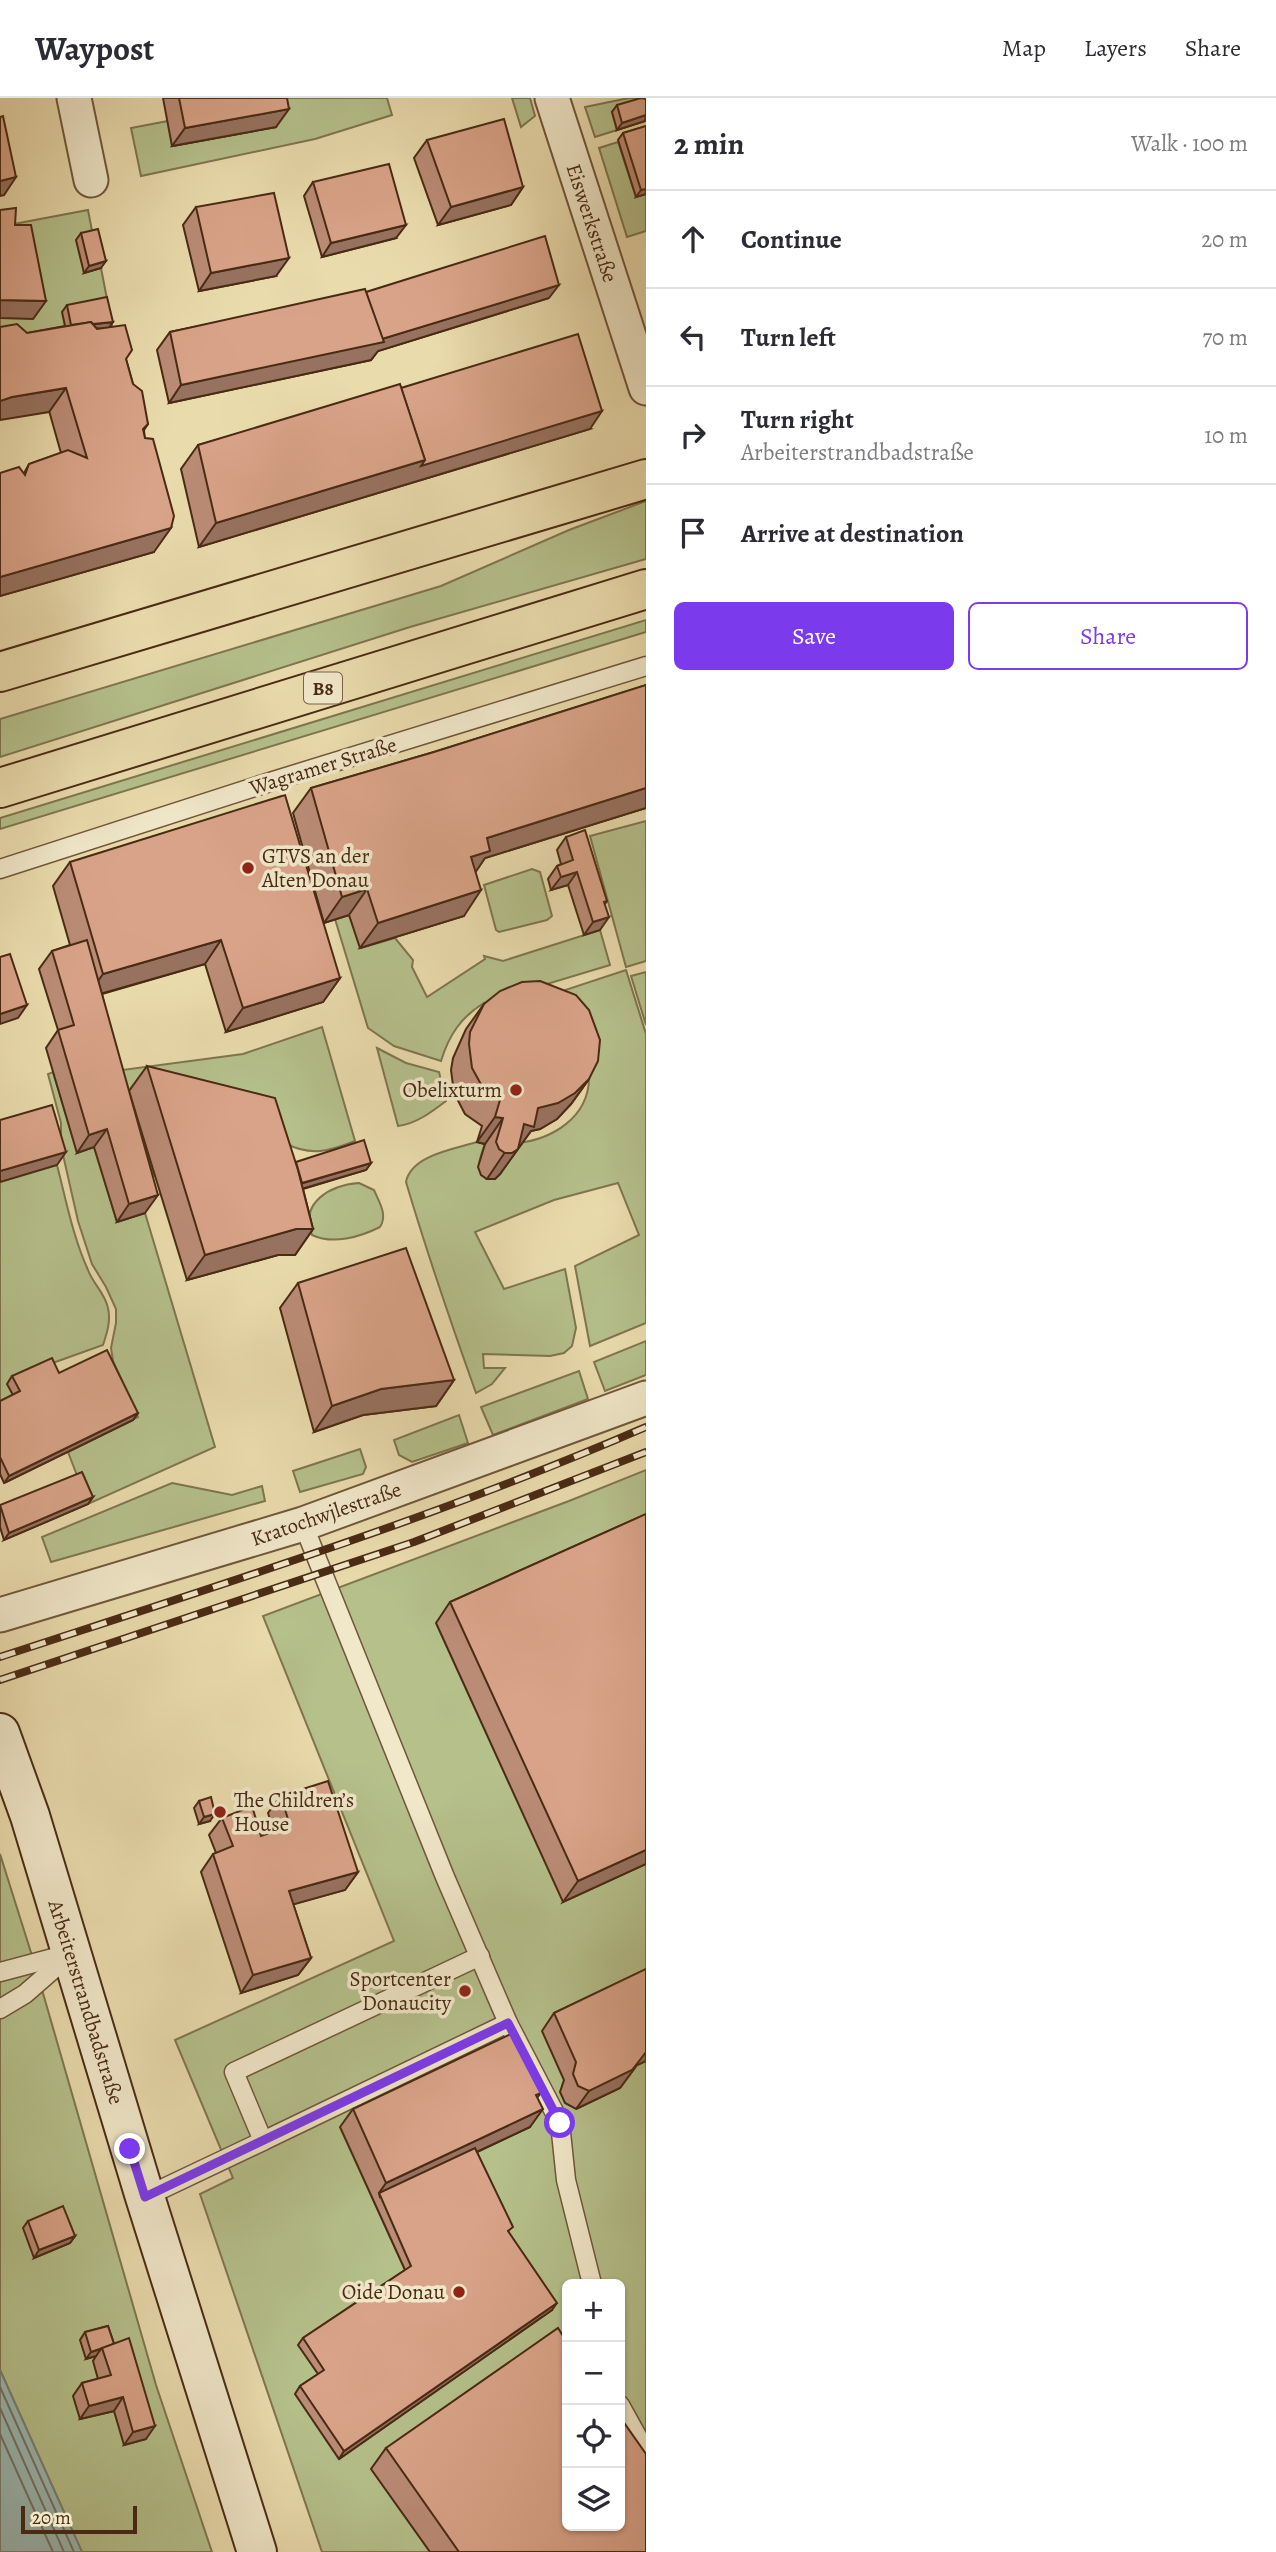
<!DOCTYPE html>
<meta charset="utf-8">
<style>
:root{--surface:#fff;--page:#f7f7f7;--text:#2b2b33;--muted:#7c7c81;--line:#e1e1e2;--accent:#7c3aed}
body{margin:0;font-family:Alegreya,serif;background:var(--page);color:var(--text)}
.controls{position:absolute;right:21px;bottom:21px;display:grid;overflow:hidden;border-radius:10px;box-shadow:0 2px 5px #0004}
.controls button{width:63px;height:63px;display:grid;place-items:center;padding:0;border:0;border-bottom:2px solid var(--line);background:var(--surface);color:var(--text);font:35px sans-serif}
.scale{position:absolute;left:21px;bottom:18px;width:116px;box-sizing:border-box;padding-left:7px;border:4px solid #492a13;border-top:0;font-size:19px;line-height:24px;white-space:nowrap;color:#492a13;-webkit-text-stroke:5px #f1e8ca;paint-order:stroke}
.stop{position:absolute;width:21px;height:21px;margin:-16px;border:5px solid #7c3aed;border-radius:50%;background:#fff}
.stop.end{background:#7c3aed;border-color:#fff;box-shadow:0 2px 7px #0008}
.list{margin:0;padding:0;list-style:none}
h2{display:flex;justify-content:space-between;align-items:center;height:91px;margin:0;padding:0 28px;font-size:30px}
h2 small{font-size:23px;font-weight:400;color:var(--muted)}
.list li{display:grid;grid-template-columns:46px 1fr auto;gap:21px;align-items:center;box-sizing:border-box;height:98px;padding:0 28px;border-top:2px solid var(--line)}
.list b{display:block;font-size:26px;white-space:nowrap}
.list p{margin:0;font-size:23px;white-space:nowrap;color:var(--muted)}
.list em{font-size:23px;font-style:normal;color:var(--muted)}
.actions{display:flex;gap:14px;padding:21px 28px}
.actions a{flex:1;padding:16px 0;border:2px solid var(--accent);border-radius:10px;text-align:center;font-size:24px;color:var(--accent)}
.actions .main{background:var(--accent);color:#fff}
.icon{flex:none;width:38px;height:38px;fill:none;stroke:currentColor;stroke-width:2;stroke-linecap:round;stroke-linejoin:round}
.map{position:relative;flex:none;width:646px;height:2454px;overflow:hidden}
header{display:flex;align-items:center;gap:42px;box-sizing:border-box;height:98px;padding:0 35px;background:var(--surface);border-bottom:2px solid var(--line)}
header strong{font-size:33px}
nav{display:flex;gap:38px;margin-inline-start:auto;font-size:24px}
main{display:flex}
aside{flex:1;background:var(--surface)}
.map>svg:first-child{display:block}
</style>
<header>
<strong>Waypost</strong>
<nav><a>Map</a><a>Layers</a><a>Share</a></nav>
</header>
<main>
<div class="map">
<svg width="646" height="2454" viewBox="0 0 646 2454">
<rect width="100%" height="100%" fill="#eadbad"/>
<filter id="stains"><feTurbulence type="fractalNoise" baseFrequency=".00286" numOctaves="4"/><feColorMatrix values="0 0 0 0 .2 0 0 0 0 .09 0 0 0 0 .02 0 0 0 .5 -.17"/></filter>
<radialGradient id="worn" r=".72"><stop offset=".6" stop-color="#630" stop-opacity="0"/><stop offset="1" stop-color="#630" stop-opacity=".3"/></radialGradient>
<!-- green -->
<g fill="#b5c08b" stroke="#7f754f" stroke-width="2" fill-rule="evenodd">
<path d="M271,0H387L392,17L315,41L141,78L131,30L168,23L173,48L276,29Z"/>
<path d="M512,0H530L535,18L521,29Z"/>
<path d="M629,0H646V23L612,14L617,32L595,39L585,9Z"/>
<path d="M618,44L636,99L646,96V133L627,139L599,50Z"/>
<path d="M88,112L93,138L84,175L101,170L113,232L0,246V220H33L3,128Z"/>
<path d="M646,403V461L410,529L0,659V621L441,488L569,432Z"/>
<path d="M646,522V534L0,731V720Z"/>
<path d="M646,723V863L626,869L590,738Z"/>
<path d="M532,771L540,774L552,818L547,822L499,834L496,832L484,787Z"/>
<path d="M349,817L361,850L395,840L413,862L412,869L427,899L485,861L484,858L503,863L600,832L610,867L484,905C461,919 449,937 441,963L394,948L368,930L335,821Z"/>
<path d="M626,872L646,936V1225L590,1248L575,1168L639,1137L618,1085L554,1102L475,1134L504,1191L565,1171L576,1230L572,1248L564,1255L550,1258L483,1256L484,1270H505L492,1286L476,1295C451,1225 427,1155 406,1084C411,1057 455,1051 477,1044L485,1046C481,1058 475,1069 484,1079L494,1081L500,1076L518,1045C552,1041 588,1020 589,981C589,969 562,910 556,895Z"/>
<path d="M646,874V927L631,878Z"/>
<path d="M322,929L355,1043C330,1053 311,1059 285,1045L130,993L154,1078L137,1083L107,974L243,956Z"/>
<path d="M377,950L406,965L439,974L446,1003C433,1013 416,1026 398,1028Z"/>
<path d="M53,974L77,1054L94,1049L117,1124L145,1115L215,1349L88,1406L68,1354L138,1319L113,1263L111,1250L116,1225V1211L106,1189L92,1166L78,1123L61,1048V1025L48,976Z"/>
<path d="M57,1067C66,1102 73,1139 88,1172C93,1186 105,1195 108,1210C111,1223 107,1235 103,1247L47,1267L8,1285L15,1300L0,1308V1084Z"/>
<path d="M359,1085L374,1092C379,1104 388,1117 380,1129C360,1139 333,1147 312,1137C299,1104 331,1087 359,1085Z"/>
<path d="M646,1243V1277L605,1293L594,1264Z"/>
<path d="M579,1273L588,1301L493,1337L481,1309Z"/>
<path d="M459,1317L468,1345L412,1364L399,1357L394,1342Z"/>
<path d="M360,1351L366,1369L363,1376L300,1394L293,1373Z"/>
<path d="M646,1372V2454H322L200,2096L233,2080L175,1942L394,1843L263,1518L569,1403ZM567,2186H620V2428H567Z"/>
<path d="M172,1385L232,1397L262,1388L265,1403L51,1464L42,1439Z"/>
<path d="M0,1756L34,1864L156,2287L212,2454H82L0,2272Z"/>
</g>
<!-- water -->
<path fill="#9bb9b4" stroke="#7a8074" stroke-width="2" d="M0,2272L82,2454H0Z"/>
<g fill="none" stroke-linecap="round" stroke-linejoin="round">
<!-- shore -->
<g stroke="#727264" stroke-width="2">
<path d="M0,2289L74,2454"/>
<path d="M0,2310L64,2454"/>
<path d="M0,2336L53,2454"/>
</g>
<defs>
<g id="lane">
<path d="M0,771L273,683L646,568"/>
<path d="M303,1426L445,1779L508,1925L560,2025L566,2082L592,2186"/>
<path d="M0,1874L68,1856"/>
<path d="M0,1911L25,1896L72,1855"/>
<path d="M263,2043L508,1925"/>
<path d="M145,2099L263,2043L234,1974L480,1858"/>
<path d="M620,2307L646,2354"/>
</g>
<g id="street">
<path d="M74,0L91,82"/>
<path d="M552,0L646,290"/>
<path d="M0,1517L303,1426L646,1300"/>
</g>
<path id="secondary" d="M0,1635L30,1718L145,2099L257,2454"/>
<g id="primary">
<path d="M0,574L646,381"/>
<path d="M0,690L646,491"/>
</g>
</defs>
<!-- lane casing -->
<use href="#lane" stroke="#71563a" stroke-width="21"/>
<!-- street casing -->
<use href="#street" stroke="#71563a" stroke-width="37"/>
<!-- secondary casing -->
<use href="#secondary" stroke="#492a13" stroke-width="42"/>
<!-- primary casing -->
<use href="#primary" stroke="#492a13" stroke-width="42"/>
<!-- lane -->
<use href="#lane" stroke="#f1e8ca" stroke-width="18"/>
<!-- street -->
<use href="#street" stroke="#f1e8ca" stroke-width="33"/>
<!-- secondary -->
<use href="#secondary" stroke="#f1e8ca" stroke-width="38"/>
<!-- primary -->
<use href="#primary" stroke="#eadbad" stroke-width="38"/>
<defs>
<g id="rail">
<path d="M0,1559C217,1488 436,1420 646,1329"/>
<path d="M0,1582L414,1444L646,1354"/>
</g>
</defs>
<!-- rail casing -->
<use href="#rail" stroke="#492a13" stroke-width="8"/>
<!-- rail -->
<use href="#rail" stroke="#f1e8ca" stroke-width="5" stroke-dasharray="16" stroke-linecap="butt"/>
</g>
<!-- wall -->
<g fill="#bb8c76" stroke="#492a13" stroke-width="2">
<path d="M163,0H287L276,29L172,48Z"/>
<path d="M617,7L645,23L617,32L612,14Z"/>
<path d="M646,28V96L636,99L618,42L623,35Z"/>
<path d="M427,42L523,89L511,107L438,127L414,60Z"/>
<path d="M313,84L396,140L322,159L304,98Z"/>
<path d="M196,109L276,178L199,193L183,127Z"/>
<path d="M81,135L101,170L84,175L76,142Z"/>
<path d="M366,194L549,200L378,253L371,262L169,305L157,252L170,234Z"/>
<path d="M67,207L109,229L126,261L133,286L148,326L144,332L154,454L0,498L24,375L29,366L61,355L27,235L65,228L62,214Z"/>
<path d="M401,290L590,331L199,449L181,371L198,347Z"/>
<path d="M646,587V710L485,760L475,774L464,818L360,850L349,817L324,825L293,715L311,690L434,654Z"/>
<path d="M566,739L607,803L605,806L600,832L584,837L568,787L551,792L548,781L557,768L561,766L557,752Z"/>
<path d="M70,764L340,880L323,904L226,934L205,866L102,896L145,1115L117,1124L94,1049L77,1055L46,950L58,932L39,871L52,853L70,847L53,788Z"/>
<path d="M484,906L589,981L571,1006L557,1021L540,1031L531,1033L500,1076L495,1081H487L481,1077L478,1069L485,1046L477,1044L482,1028L465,1016L454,995L451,972L453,960L466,931Z"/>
<path d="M147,968L296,1064L371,1065L366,1072L303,1091L313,1131L295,1157H278L187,1182L129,993Z"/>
<path d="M298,1185L454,1282L436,1308L363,1317L314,1334L280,1210Z"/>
<path d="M59,1275L138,1315L133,1322L4,1385L0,1376V1303L13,1297L7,1286L12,1278Z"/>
<path d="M93,1399L88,1406L4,1442L0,1429V1407Z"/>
<path d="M646,1416V1766L563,1804L436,1525L450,1504Z"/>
<path d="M281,1698L358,1774L345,1792L293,1806L311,1860L298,1877L241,1895L201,1774L213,1756L216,1755L209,1737L222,1720L261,1738L274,1734L268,1715Z"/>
<path d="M199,1703L210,1723L199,1726L194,1710Z"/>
<path d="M646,1871V1963L637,1967L620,1990L576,2011L565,2005L560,1994L564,1982L542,1933L554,1915Z"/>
<path d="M541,1995L537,2000L530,2029L477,2054L509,2135L552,2212L339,2361L295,2296L300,2288L318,2276L298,2247L303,2240L405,2172L340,2029L353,2011Z"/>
<path d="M28,2123L75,2138L70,2145L34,2160L23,2130Z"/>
<path d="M108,2228L146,2341L124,2347L114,2313L80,2321L73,2298L82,2285L98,2281L93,2263L96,2258L86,2261L80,2242L85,2234Z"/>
<path d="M386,2350L646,2454H430L371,2371Z"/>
</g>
<!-- shaded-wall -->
<g fill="#987260" stroke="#492a13" stroke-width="2">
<path d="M289,11L276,29L172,48L185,30Z"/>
<path d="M646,17L645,23L617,32L622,25Z"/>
<path d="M16,79L4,97L0,98V83Z"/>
<path d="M523,89L511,107L438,127L451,109Z"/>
<path d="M646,91V96L636,99L641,92Z"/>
<path d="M406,127L396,140L322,159L331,145Z"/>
<path d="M289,160L276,178L199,193L211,175Z"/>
<path d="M106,163L101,170L84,175L89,168Z"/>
<path d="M559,187L549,200L378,253L371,262L169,305L181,287L378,242Z"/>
<path d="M0,202L46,203L33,221L0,220Z"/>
<path d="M113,224L108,231L71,229Z"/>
<path d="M66,290L49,314L0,322V303L12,299Z"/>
<path d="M602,313L590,331L199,449L216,425L425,362Z"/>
<path d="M171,430L154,454L0,498V479Z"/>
<path d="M646,690V710L485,760L473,778L471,759L487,740Z"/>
<path d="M577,774L568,787L551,792L561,779Z"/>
<path d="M367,791L349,817L324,825L342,799Z"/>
<path d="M481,792L464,818L360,850L378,825Z"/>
<path d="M609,819L600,832L584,837L593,824Z"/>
<path d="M221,842L205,866L86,900L103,876Z"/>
<path d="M340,880L323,904L226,934L243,910Z"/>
<path d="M27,907L18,920L0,926V916Z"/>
<path d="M589,981L571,1006L557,1021L540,1031L531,1033L500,1076L495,1081H487L524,1026L538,1010Z"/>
<path d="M495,1019L503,1020L485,1046L477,1044Z"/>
<path d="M107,1031L94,1049L77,1055L89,1037Z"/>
<path d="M66,1054L57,1067L0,1084V1073Z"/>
<path d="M371,1065L366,1072L281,1097L286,1090Z"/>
<path d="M158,1097L145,1115L117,1124L129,1106Z"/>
<path d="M296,1131H313L295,1157H278L187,1182L205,1157Z"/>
<path d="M454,1282L436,1308L363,1317L314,1334L332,1308L381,1291Z"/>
<path d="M138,1315L133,1322L4,1385L9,1378Z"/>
<path d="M93,1399L88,1406L4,1442L9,1435Z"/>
<path d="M215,1716L210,1723L199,1726L204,1719Z"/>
<path d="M646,1752V1766L563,1804L578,1783Z"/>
<path d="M358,1774L345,1792L277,1811L289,1793Z"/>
<path d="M311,1860L298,1877L241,1895L253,1877Z"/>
<path d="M646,1954V1963L637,1967L620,1990L576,2011L589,1993Z"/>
<path d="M543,2011L530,2029L380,2099L379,2095L386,2085Z"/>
<path d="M75,2138L70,2145L34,2160L39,2152Z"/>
<path d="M557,2205L552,2212L339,2361L344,2353Z"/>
<path d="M101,2251L96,2258L86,2261L91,2254Z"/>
<path d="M123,2299L114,2313L80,2321L89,2308Z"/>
<path d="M155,2328L146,2341L124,2347L133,2334Z"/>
</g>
<!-- building -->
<g fill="#d9a389" stroke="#492a13" stroke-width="2">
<path d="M179,0H287L289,11L185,30Z"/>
<path d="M641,0L646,1V17L622,25L617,7Z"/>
<path d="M3,18L16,79L0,83V19Z"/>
<path d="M504,21L523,89L451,109L427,42Z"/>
<path d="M646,28V91L641,92L623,35Z"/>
<path d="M389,66L406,127L331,145L313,84Z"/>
<path d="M274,95L289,160L211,175L196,109Z"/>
<path d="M16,110L15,127H31L46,203L0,202V112Z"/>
<path d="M98,131L106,163L89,168L81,135Z"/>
<path d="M545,138L559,187L382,241L366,194Z"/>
<path d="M365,191L384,244L181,287L170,234Z"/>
<path d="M107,199L113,224L93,226L91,224L71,227L67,207Z"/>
<path d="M91,224L97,231L125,227L132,252L126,261L133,286L142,293L148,326L143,331L145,340L153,341L174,418L171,430L0,479V375L19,369L25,377L29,366L68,352L87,360L66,290L12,299L0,303V229L17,226L27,235Z"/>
<path d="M578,236L602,313L421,368L425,362L401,290Z"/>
<path d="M400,286L425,362L216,425L198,347Z"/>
<path d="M646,587V690L487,740L490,753L471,759L481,792L378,825L367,791L342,799L311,690L434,654Z"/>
<path d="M285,697L340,880L243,910L221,842L103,876L70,764Z"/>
<path d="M585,732L607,803L604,804L609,819L593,824L577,774L561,779L557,768L573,762L566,739Z"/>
<path d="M87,842L158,1097L129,1106L107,1031L89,1037L58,932L74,927L52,853Z"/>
<path d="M10,856L27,907L0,916V859Z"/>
<path d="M540,883L576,897L589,912L600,942L598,963L589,981L575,995L558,1005L538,1010L534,1029L524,1026L518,1051L512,1055H505L499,1051L496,1044L503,1020L495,1019L500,1002L483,990L472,970L469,946L470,934L484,906L500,893L522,884Z"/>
<path d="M147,968L275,1000L298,1072L313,1131H296L205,1157Z"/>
<path d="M52,1007L66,1054L0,1073V1022Z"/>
<path d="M364,1042L371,1065L302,1085L296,1064Z"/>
<path d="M406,1150L454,1282L381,1291L332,1308L298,1185Z"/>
<path d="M107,1252L138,1315L9,1378L0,1359V1303L20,1293L12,1278L52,1260L59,1275Z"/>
<path d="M82,1374L93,1399L9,1435L0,1407Z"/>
<path d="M646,1416V1752L578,1783L450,1504Z"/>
<path d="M328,1683L358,1774L289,1793L311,1860L253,1877L213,1756L233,1748L222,1720L252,1708L261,1738L290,1728L281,1698Z"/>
<path d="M211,1699L215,1716L204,1719L199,1703Z"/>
<path d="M646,1871V1954L632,1972L589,1993L578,1988L573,1976L576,1964L554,1915Z"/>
<path d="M513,1935L541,1995L536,1997L543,2011L386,2085L353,2011Z"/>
<path d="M475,2050L513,2129L508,2133L557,2205L344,2353L300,2288L324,2272L303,2240L411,2168L379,2095Z"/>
<path d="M63,2108L75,2138L39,2152L28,2123Z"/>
<path d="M108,2228L114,2246L91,2254L85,2234Z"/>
<path d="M558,2230L567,2244V2428H620V2319L646,2356V2454H459L386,2350Z"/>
<path d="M129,2240L155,2328L133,2334L123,2299L89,2308L82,2285L111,2277L102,2250Z"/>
</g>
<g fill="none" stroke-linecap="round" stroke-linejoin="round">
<!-- route -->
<path stroke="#7c3aed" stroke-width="9" d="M130,2051L145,2099L508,1925L560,2025"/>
</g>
<!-- markers -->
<g fill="#8f2418" stroke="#f1e8ca" stroke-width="2.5">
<circle cx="248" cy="770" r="7"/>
<circle cx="516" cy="992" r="7"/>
<circle cx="220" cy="1714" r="7"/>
<circle cx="465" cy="1893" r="7"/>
<circle cx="459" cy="2194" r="7"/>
</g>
<g text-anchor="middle" stroke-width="7" stroke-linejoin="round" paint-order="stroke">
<!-- shield labels -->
<rect fill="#f1e8ca" stroke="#7b634a" stroke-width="2" x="304" y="574.5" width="38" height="31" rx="5"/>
<g font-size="19" font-weight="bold" fill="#492a13">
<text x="323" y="597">B8</text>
</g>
<!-- street labels -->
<g font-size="21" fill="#492a13" stroke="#f1e8ca">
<text transform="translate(592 125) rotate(72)" y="7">Eiswerkstraße</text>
<text transform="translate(323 668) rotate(-17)" y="7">Wagramer Straße</text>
<text transform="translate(326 1416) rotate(-19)" y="7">Kratochwjlestraße</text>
<text transform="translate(86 1904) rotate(73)" y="7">Arbeiterstrandbadstraße</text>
</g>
<!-- poi labels -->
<g font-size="21" fill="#492a13" stroke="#f1e8ca" text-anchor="end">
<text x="262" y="765" text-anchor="start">GTVS an der<tspan x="262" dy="24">Alten Donau</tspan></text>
<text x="502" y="999">Obelixturm</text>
<text x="234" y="1709" text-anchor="start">The Children’s<tspan x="234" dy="24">House</tspan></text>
<text x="451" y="1888">Sportcenter<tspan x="451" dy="24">Donaucity</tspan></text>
<text x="445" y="2201">Oide Donau</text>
</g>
</g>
<rect width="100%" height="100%" filter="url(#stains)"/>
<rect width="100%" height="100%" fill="url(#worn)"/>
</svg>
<div class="controls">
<button>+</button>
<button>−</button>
<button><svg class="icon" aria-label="locate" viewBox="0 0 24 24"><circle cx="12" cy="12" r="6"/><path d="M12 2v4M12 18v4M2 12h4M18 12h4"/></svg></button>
<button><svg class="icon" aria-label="layers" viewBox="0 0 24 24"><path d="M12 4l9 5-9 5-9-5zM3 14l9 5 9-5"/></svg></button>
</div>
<div class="scale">20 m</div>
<div class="stop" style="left:560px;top:2025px"></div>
<div class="stop end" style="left:130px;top:2051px"></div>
</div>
<aside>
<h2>2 min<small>Walk · 100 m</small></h2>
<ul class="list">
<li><svg class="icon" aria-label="ahead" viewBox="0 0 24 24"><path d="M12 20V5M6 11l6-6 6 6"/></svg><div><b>Continue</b></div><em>20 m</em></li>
<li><svg class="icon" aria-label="left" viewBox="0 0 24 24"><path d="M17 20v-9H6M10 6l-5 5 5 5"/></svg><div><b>Turn left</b></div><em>70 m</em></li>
<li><svg class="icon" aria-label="right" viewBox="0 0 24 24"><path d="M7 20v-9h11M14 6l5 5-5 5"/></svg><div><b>Turn right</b><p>Arbeiterstrandbadstraße</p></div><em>10 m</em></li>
<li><svg class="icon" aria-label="arrive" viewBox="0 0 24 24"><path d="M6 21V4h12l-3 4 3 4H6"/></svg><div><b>Arrive at destination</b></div></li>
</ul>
<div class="actions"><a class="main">Save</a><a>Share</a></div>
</aside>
</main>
